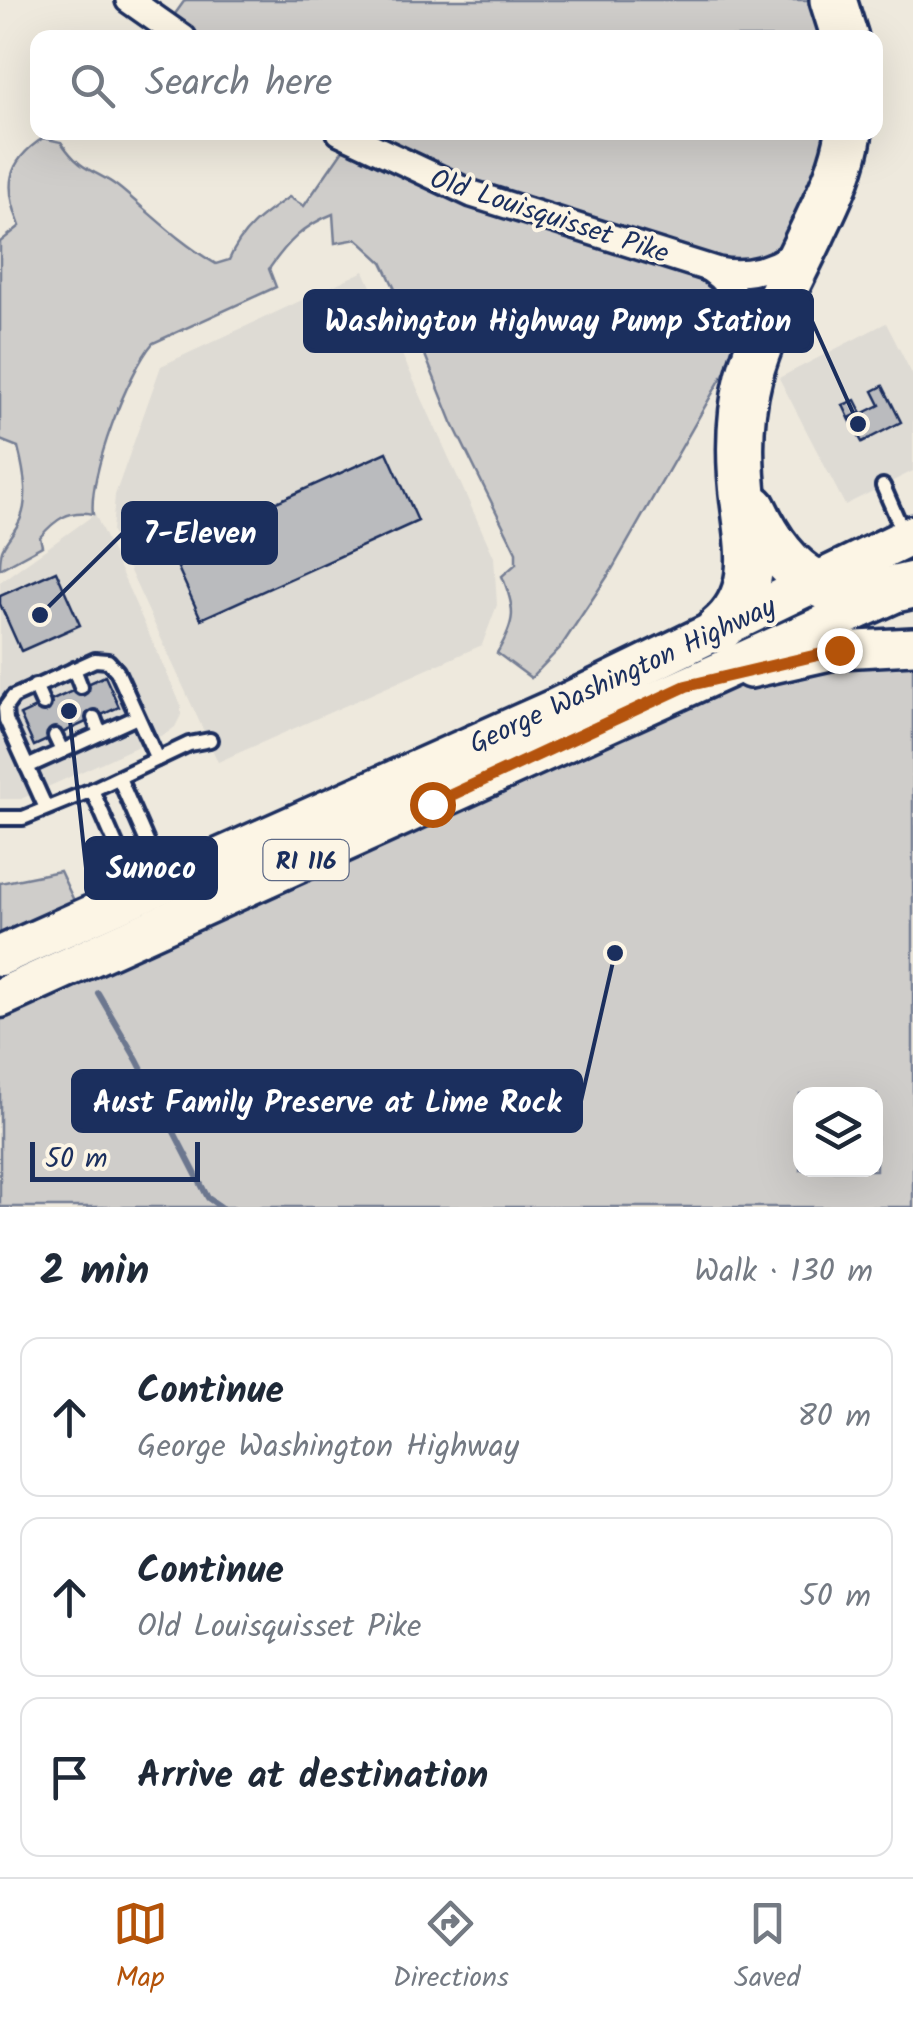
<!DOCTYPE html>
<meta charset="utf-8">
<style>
:root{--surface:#fff;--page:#f6f6f7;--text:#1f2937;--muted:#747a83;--line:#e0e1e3;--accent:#b45309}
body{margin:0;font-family:Kalam,sans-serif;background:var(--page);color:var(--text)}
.controls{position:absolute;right:30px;bottom:30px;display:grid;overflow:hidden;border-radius:20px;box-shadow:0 10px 40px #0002}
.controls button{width:90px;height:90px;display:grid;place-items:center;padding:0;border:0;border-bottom:2px solid var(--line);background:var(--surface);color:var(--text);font:50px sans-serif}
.scale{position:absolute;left:30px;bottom:25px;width:170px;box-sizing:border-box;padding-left:10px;border:5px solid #1b2f5e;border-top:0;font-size:28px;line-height:35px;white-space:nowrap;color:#1b2f5e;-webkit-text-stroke:8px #fcf5e5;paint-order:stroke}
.stop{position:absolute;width:30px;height:30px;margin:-22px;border:8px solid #b45309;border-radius:50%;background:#fff}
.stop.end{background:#b45309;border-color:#fff;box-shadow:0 2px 10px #0008}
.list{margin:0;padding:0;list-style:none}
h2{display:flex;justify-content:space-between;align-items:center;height:130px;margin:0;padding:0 40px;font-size:42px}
h2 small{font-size:32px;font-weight:400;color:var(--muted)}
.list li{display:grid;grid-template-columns:65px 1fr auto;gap:30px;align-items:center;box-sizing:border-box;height:160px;margin:0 20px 20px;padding:0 20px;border:2px solid var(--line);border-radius:20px}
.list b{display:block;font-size:38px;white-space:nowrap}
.list p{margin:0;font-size:32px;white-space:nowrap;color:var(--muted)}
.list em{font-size:32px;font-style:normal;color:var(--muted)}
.icon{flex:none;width:55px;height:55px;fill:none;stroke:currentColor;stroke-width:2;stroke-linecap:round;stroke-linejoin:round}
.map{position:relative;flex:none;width:913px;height:1207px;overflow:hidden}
.search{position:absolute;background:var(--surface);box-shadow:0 10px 40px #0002;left:30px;right:30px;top:30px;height:110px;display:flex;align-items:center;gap:25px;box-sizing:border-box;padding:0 35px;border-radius:20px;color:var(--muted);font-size:38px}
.sheet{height:670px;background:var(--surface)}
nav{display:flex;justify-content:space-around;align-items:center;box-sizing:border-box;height:140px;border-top:2px solid var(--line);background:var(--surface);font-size:28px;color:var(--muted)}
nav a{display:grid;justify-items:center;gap:5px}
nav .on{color:var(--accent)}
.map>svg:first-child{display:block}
</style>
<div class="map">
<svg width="913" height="1207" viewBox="0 0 913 1207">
<rect width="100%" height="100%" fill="#eee9dd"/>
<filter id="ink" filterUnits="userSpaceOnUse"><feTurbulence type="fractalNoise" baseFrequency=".01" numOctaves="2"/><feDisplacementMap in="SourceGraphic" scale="20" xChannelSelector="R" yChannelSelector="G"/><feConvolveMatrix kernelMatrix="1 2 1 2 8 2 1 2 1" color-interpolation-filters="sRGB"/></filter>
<g filter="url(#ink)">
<!-- built -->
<g fill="#dedbd4">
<path d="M364,271L494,557L497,605L482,645L218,762L112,532L115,495L161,366Z"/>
<path d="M886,323L913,376V471L845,505L779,378Z"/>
<path d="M95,514L181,705V715L175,727L167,733L21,799H0V582Z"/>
</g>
<!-- green -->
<g fill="#cfcdca" stroke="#757e94" stroke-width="2.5" fill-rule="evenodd">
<path d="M185,0H842L854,37L180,38L167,25Z"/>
<path d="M331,133H861L611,571L560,648L531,678L497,653C516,621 516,610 502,576L516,564V552L452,422L417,335L382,262L357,239L335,243L333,214C304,225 287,243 269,269L276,287L153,343C128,372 88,476 93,514C68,509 55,520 40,537L42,546L0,569C0,544 5,546 17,526C31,503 24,471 18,447L0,440V242L20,226C4,187 6,162 43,138L61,142C83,175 95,168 122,190C153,216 180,243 216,264L229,260C242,229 263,215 289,197L304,206L345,147Z"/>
<path d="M913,650V1207H0V1007L732,676ZM800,1094H876V1170H800Z"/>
<path d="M60,871L84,922L0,962V883Z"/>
</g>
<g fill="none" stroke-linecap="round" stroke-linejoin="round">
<!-- stream -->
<path stroke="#6c778f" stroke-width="6" d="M98,993L137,1060L208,1198L221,1207"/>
</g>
<!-- building -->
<g fill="#babbbe" stroke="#1b2f5e" stroke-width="2.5">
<path d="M883,386L901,422L862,442L850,420L880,405L873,391Z"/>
<path d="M855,400L861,412L849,418L843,405Z"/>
<path d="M387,452L418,521L201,619L170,550Z"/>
<path d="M56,571L80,625L21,651L0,604V596Z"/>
<path d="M105,676L119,707L34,746L20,715Z"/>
</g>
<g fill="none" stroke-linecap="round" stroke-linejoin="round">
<defs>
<g id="lane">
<path d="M883,486L904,534"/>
<path d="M74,669L81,687"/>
<path d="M35,686L43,704"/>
<path d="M94,718L100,734"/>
<path d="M55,736L62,751"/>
<path d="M27,767L137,717"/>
<path d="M119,778L164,881"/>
<path d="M92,790L137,893"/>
<path d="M46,808L6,720L5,708L13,697L95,660L108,661L117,671L157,759"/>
<path d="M0,818H23L92,790L189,744L210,740"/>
</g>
<g id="street">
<path d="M129,0L183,38"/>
<path d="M340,132L472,194L718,271C748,277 774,269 799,251"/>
<path d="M711,270C739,289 748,320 749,353"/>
</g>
<path id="secondary" d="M750,670L839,650L913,646"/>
<g id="primary">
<path d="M0,956L556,708L913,535"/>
<path d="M0,998L892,594"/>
</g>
<g id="highway">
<path d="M833,0L845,38"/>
<path d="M753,508C788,583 831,606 913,585"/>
<path d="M719,629C760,595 750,549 744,502C729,380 762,338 812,233C827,201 844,168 849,132"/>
</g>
</defs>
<!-- lane casing -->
<use href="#lane" stroke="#1b2f5e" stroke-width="20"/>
<!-- street casing -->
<use href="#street" stroke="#1b2f5e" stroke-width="32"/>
<!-- secondary casing -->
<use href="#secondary" stroke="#1b2f5e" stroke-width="42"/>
<!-- primary casing -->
<use href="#primary" stroke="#1b2f5e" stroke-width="45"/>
<!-- highway casing -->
<use href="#highway" stroke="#1b2f5e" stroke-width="52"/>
<!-- lane -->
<use href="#lane" stroke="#fcf5e5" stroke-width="12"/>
<!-- street -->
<use href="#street" stroke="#fcf5e5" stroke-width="25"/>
<!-- secondary -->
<use href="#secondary" stroke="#fcf5e5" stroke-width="35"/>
<!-- primary -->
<use href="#primary" stroke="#fcf5e5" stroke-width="38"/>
<!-- highway -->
<use href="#highway" stroke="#fcf5e5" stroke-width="45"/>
</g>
</g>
<g fill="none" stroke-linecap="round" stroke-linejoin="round" filter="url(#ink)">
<!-- route -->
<path stroke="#b45309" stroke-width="12" d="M432,804L686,686L839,650"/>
</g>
<g text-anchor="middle" stroke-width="8" stroke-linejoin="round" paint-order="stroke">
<!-- shield labels -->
<rect fill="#fcf5e5" stroke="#5e6a86" stroke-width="2.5" x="263.5" y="840" width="85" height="40" rx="8"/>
<g font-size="25" font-weight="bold" fill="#1b2f5e">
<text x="306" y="869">RI 116</text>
</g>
<!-- street labels -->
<g font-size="28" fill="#1b2f5e" stroke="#fcf5e5">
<text transform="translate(550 215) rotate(18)" y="10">Old Louisquisset Pike</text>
<text transform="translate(622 674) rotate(-25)" y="10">George Washington Highway</text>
</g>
</g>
<!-- callouts -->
<path fill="none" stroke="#1b2f5e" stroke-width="4" d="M858 424L812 321M40 615L123 533M69 711L86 868M615 953L581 1101"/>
<g fill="#1b2f5e" stroke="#fcf5e5" stroke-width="4">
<circle cx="858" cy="424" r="10"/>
<circle cx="40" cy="615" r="10"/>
<circle cx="69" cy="711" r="10"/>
<circle cx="615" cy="953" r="10"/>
</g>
<g fill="#1b2f5e" stroke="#1b2f5e" stroke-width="4">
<rect x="305" y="291" width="507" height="60" rx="10"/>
<rect x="123" y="503" width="153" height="60" rx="10"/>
<rect x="86" y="838" width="130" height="60" rx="10"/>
<rect x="73" y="1071" width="508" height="60" rx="10"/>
</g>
<g font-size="30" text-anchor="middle" font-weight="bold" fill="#fff">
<text x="558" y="331">Washington Highway Pump Station</text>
<text x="200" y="543">7-Eleven</text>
<text x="151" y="878">Sunoco</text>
<text x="327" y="1112">Aust Family Preserve at Lime Rock</text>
</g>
</svg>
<div class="controls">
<button><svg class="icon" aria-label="layers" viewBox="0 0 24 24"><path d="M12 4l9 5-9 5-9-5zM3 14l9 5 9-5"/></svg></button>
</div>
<div class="scale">50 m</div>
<div class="stop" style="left:432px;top:804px"></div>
<div class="stop end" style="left:839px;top:650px"></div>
<div class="search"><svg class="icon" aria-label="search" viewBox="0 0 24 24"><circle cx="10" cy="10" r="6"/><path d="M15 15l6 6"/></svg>Search here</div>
</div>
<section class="sheet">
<h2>2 min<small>Walk · 130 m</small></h2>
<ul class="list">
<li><svg class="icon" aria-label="ahead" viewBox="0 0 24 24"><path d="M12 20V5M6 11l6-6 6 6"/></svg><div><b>Continue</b><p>George Washington Highway</p></div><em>80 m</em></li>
<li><svg class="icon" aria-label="ahead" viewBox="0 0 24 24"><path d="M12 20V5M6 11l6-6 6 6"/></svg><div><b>Continue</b><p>Old Louisquisset Pike</p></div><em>50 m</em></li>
<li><svg class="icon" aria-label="arrive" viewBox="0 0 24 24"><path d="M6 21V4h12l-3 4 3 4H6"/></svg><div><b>Arrive at destination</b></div></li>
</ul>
</section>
<nav>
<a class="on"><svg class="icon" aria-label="map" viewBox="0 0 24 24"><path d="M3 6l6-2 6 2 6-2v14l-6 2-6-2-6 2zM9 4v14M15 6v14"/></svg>Map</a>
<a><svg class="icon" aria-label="directions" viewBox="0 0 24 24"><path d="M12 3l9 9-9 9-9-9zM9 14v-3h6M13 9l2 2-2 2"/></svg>Directions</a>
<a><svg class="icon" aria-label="saved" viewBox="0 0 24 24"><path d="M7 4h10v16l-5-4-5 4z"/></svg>Saved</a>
</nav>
